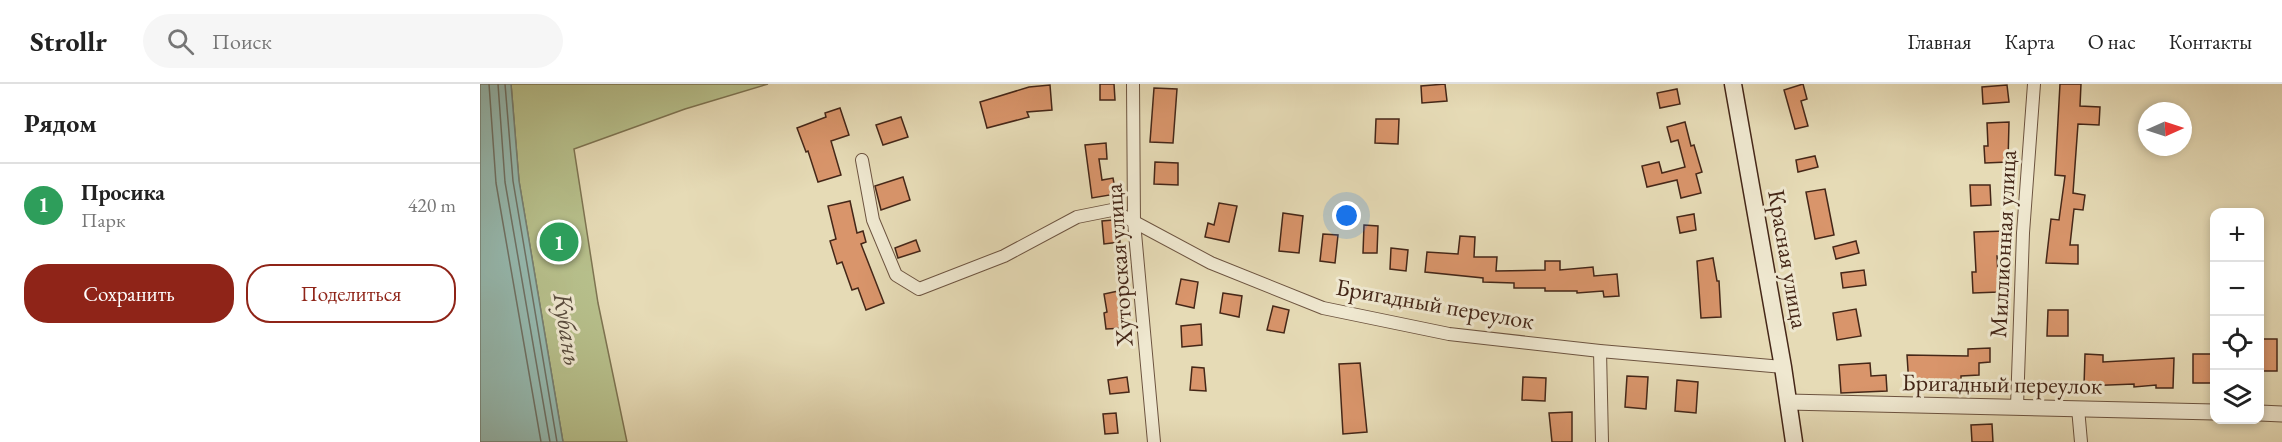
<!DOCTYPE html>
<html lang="ru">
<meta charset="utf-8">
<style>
:root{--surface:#fff;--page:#f6f6f6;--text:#222;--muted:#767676;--line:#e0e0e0;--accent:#8f2418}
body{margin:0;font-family:"EB Garamond",serif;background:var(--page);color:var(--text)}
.controls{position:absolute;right:18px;bottom:18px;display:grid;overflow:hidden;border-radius:12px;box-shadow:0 3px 9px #0003}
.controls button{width:54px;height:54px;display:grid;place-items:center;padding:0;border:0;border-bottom:2px solid var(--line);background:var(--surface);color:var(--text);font:30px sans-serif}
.compass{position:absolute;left:1658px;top:18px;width:54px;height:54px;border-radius:50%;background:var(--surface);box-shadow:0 3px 9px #0003;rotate:87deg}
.you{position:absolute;left:867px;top:132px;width:21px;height:21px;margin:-15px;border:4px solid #fff;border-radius:50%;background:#1a73e8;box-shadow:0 0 0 9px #1a73e833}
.badge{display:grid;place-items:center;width:39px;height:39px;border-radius:50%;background:var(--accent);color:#fff;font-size:20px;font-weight:700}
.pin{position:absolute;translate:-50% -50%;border:3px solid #fff;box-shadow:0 2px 6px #0006}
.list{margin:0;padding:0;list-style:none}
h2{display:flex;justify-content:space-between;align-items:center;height:78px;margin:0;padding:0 24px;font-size:26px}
h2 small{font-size:20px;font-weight:400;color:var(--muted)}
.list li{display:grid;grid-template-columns:39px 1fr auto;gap:18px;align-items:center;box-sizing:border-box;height:84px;padding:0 24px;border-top:2px solid var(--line)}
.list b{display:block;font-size:22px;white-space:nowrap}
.list p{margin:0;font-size:20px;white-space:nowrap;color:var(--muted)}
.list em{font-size:20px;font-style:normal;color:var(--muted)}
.actions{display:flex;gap:12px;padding:18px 24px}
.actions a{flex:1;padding:14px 0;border:2px solid var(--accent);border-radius:24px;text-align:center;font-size:21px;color:var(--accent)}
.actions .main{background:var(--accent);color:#fff}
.icon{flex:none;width:33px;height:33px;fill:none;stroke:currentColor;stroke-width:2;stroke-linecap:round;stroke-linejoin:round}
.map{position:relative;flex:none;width:1802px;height:358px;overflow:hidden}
header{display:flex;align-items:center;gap:36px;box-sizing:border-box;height:84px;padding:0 30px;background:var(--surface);border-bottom:2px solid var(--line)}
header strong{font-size:28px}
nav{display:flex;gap:33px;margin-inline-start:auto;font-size:21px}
.search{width:420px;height:54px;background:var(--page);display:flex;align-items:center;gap:15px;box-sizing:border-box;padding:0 21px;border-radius:33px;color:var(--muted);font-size:22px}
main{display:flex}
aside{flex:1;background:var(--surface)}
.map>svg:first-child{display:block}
</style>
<header>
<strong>Strollr</strong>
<div class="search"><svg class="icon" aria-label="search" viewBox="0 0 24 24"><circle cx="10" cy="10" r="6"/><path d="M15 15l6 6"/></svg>Поиск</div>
<nav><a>Главная</a><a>Карта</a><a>О нас</a><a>Контакты</a></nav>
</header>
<main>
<aside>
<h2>Рядом<small></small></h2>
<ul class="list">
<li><span class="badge" style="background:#2e9e5b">1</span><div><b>Просика</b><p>Парк</p></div><em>420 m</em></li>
</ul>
<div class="actions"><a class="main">Сохранить</a><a>Поделиться</a></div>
</aside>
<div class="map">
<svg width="1802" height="358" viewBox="0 0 1802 358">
<rect width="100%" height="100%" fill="#e6dbb6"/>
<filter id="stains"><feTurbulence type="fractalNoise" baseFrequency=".00333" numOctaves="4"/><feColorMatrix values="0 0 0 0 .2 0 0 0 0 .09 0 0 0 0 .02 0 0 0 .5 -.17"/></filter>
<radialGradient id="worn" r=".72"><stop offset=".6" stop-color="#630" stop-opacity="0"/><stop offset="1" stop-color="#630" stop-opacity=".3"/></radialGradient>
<!-- green -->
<path fill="#b7c08c" stroke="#7e7452" stroke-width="1.5" d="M31,0H288L205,25L94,65L118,219L147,358H83L39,97Z"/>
<!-- water -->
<path fill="#96bbb2" stroke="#768074" stroke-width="1.5" d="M0,0H31L39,97L83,358H0Z"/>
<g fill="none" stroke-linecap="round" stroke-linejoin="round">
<!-- shore -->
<g stroke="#6e7165" stroke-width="1.5">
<path d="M9,0L16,99L61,358"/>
<path d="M18,0L25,98L70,358"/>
<path d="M25,0L33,97L77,358"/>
</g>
</g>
<!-- building -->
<g fill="#d9956b" stroke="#452718" stroke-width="1.5">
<path d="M620,0H634L635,16H620Z"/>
<path d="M965,0L967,17L942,19L941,2Z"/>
<path d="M1323,0L1327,15L1321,17L1328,42L1315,45L1304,6Z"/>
<path d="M1580,0H1601L1600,22L1620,23L1619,41L1598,40L1593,109L1605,111L1603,126L1594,125L1590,161H1598V180L1566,179L1571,135L1579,136L1585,92L1575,91Z"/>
<path d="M570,1L572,26L547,28L549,33L507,44L500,18L549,3Z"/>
<path d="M1527,1L1529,18L1503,20L1502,3Z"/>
<path d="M674,4L697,5L693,59L670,58Z"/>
<path d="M1197,5L1200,20L1180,24L1177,9Z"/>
<path d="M360,24L369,51L351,57L361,91L338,98L328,67L326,68L317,44L346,33L345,29Z"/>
<path d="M421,33L428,53L403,61L396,41Z"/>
<path d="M896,35H919L918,60L895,59Z"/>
<path d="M1205,38L1211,62L1214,61L1222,88L1216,90L1221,109L1201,114L1197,96L1167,103L1162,82L1179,78L1182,89L1205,83L1198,56L1191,58L1187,43Z"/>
<path d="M1529,38L1528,78L1505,79L1504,62H1508L1507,39Z"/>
<path d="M626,59L627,75H619L622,96L633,94L636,110L612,114L605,61Z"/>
<path d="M1335,72L1338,83L1318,88L1316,76Z"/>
<path d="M675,78L698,79V101L674,100Z"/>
<path d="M423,93L430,116L401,126L395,102Z"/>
<path d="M1490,101H1510L1511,121L1491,122Z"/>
<path d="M1345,105L1354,151L1335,155L1326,108Z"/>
<path d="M370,117L377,149L383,147L386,158L381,160L404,219L386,226L378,204L372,206L362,178L357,180L350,157L356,155L348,122Z"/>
<path d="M739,119L757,122L749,158L725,153L728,139L734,141Z"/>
<path d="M803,129L823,132L819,169L799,167Z"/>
<path d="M1214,130L1216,146L1200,149L1197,133Z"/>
<path d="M633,136L638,138L640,158L624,160L622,137Z"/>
<path d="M884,141L898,142L897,169H883Z"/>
<path d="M1526,147L1527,171L1517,172L1519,208L1493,209L1492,188H1496L1494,148Z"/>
<path d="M843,150L858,151L855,179L840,177Z"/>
<path d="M980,152L995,153L994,173H1017L1016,187L1065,186V177H1080V186L1113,183L1114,192L1137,190L1139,212L1124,213L1123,207L1097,209V207H1065V204H1034V199L1003,198V194L945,188L947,168L978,170Z"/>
<path d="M436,156L440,167L418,174L415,164Z"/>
<path d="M1376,157L1379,169L1356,175L1353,163Z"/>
<path d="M911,164L928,166L926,187L910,185Z"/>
<path d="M1233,174L1237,197H1239L1241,233L1221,234L1217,177Z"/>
<path d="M1384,186L1386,201L1363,204L1361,189Z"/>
<path d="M701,195L718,198L714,224L696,220Z"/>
<path d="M643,206L645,220L643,221L645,244L626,245L624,229L627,228L624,210Z"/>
<path d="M743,209L762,212L759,233L740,229Z"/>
<path d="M793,222L809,226L804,249L787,246Z"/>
<path d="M1376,225L1381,252L1357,256L1353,229Z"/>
<path d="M1568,226H1588V252H1567Z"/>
<path d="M721,240L722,261L702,263L701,242Z"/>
<path d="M1783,255H1797V287H1782Z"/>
<path d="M1510,264V278L1499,279V291L1481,292V296L1452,297V301L1429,302L1427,271L1488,272V265Z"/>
<path d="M1605,270L1623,271V278L1694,274L1693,304H1676V301L1654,303V300L1604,302Z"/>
<rect x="1713" y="270" width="19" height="29"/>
<path d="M880,279L887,348L863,350L859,280Z"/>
<path d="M1390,279L1391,292L1406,291L1407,307L1361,309L1359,281Z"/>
<path d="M712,283L724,284L726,307L710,306Z"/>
<path d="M1147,292L1168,293L1166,325L1145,323Z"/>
<path d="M647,293L649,308L630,310L628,296Z"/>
<path d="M1043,293L1066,294L1065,317L1042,316Z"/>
<path d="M1197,296L1218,298L1216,329L1195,327Z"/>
<path d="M1092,328V358H1072L1069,329Z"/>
<path d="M636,329L638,349L625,350L623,330Z"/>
<path d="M1512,340L1513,358H1492L1491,341Z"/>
</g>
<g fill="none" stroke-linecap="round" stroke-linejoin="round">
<defs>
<g id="minor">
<path d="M653,0L654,138L674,358"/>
<path d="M382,76L393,136L416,191L439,205L524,172L597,133L632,126L731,179L843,224L969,250L1120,267L1303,283"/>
<path d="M1120,267L1122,358"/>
<path d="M1537,322L1543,149L1554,0"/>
<path d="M1598,324L1601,358"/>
</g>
<g id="tertiary">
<path d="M1308,318L1734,328"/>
<path d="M1780,329L1802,330"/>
</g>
<path id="secondary" d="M1253,0L1303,283L1314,358"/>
</defs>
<!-- minor casing -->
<use href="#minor" stroke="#6d5440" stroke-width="14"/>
<!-- tertiary casing -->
<use href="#tertiary" stroke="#6d5440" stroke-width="17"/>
<!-- secondary casing -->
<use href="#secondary" stroke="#452718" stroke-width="19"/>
<!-- minor -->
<use href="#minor" stroke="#efe8d0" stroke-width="12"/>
<!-- tertiary -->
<use href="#tertiary" stroke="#efe8d0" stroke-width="15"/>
<!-- secondary -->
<use href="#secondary" stroke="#efe8d0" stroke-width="16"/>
</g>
<g text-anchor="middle" stroke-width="6" stroke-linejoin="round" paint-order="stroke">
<!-- street labels -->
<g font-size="24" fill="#452718" stroke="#efe8d0">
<text transform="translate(1523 160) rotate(-87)" y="8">Миллионная улица</text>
<text transform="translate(1308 175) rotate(80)" y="8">Красная улица</text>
<text transform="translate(639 181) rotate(-94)" y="8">Хуторская улица</text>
<text transform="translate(955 220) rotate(10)" y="8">Бригадный переулок</text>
<text transform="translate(1522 300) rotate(1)" y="8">Бригадный переулок</text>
</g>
<!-- water labels -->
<g font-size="26" font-style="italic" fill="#594c3e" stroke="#efe8d0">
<text transform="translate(88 245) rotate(81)" y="9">Кубань</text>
</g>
</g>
<rect width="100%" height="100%" filter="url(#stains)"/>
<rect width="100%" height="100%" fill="url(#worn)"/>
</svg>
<div class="controls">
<button>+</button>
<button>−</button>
<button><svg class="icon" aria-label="locate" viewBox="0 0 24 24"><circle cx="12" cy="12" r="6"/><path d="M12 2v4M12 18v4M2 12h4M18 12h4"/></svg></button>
<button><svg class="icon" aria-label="layers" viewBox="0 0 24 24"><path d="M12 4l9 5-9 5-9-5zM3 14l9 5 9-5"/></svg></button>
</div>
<svg class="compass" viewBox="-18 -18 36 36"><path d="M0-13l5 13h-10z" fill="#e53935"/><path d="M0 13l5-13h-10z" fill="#767676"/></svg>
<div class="you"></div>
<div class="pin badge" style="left:79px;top:158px;background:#2e9e5b">1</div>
</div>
</main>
